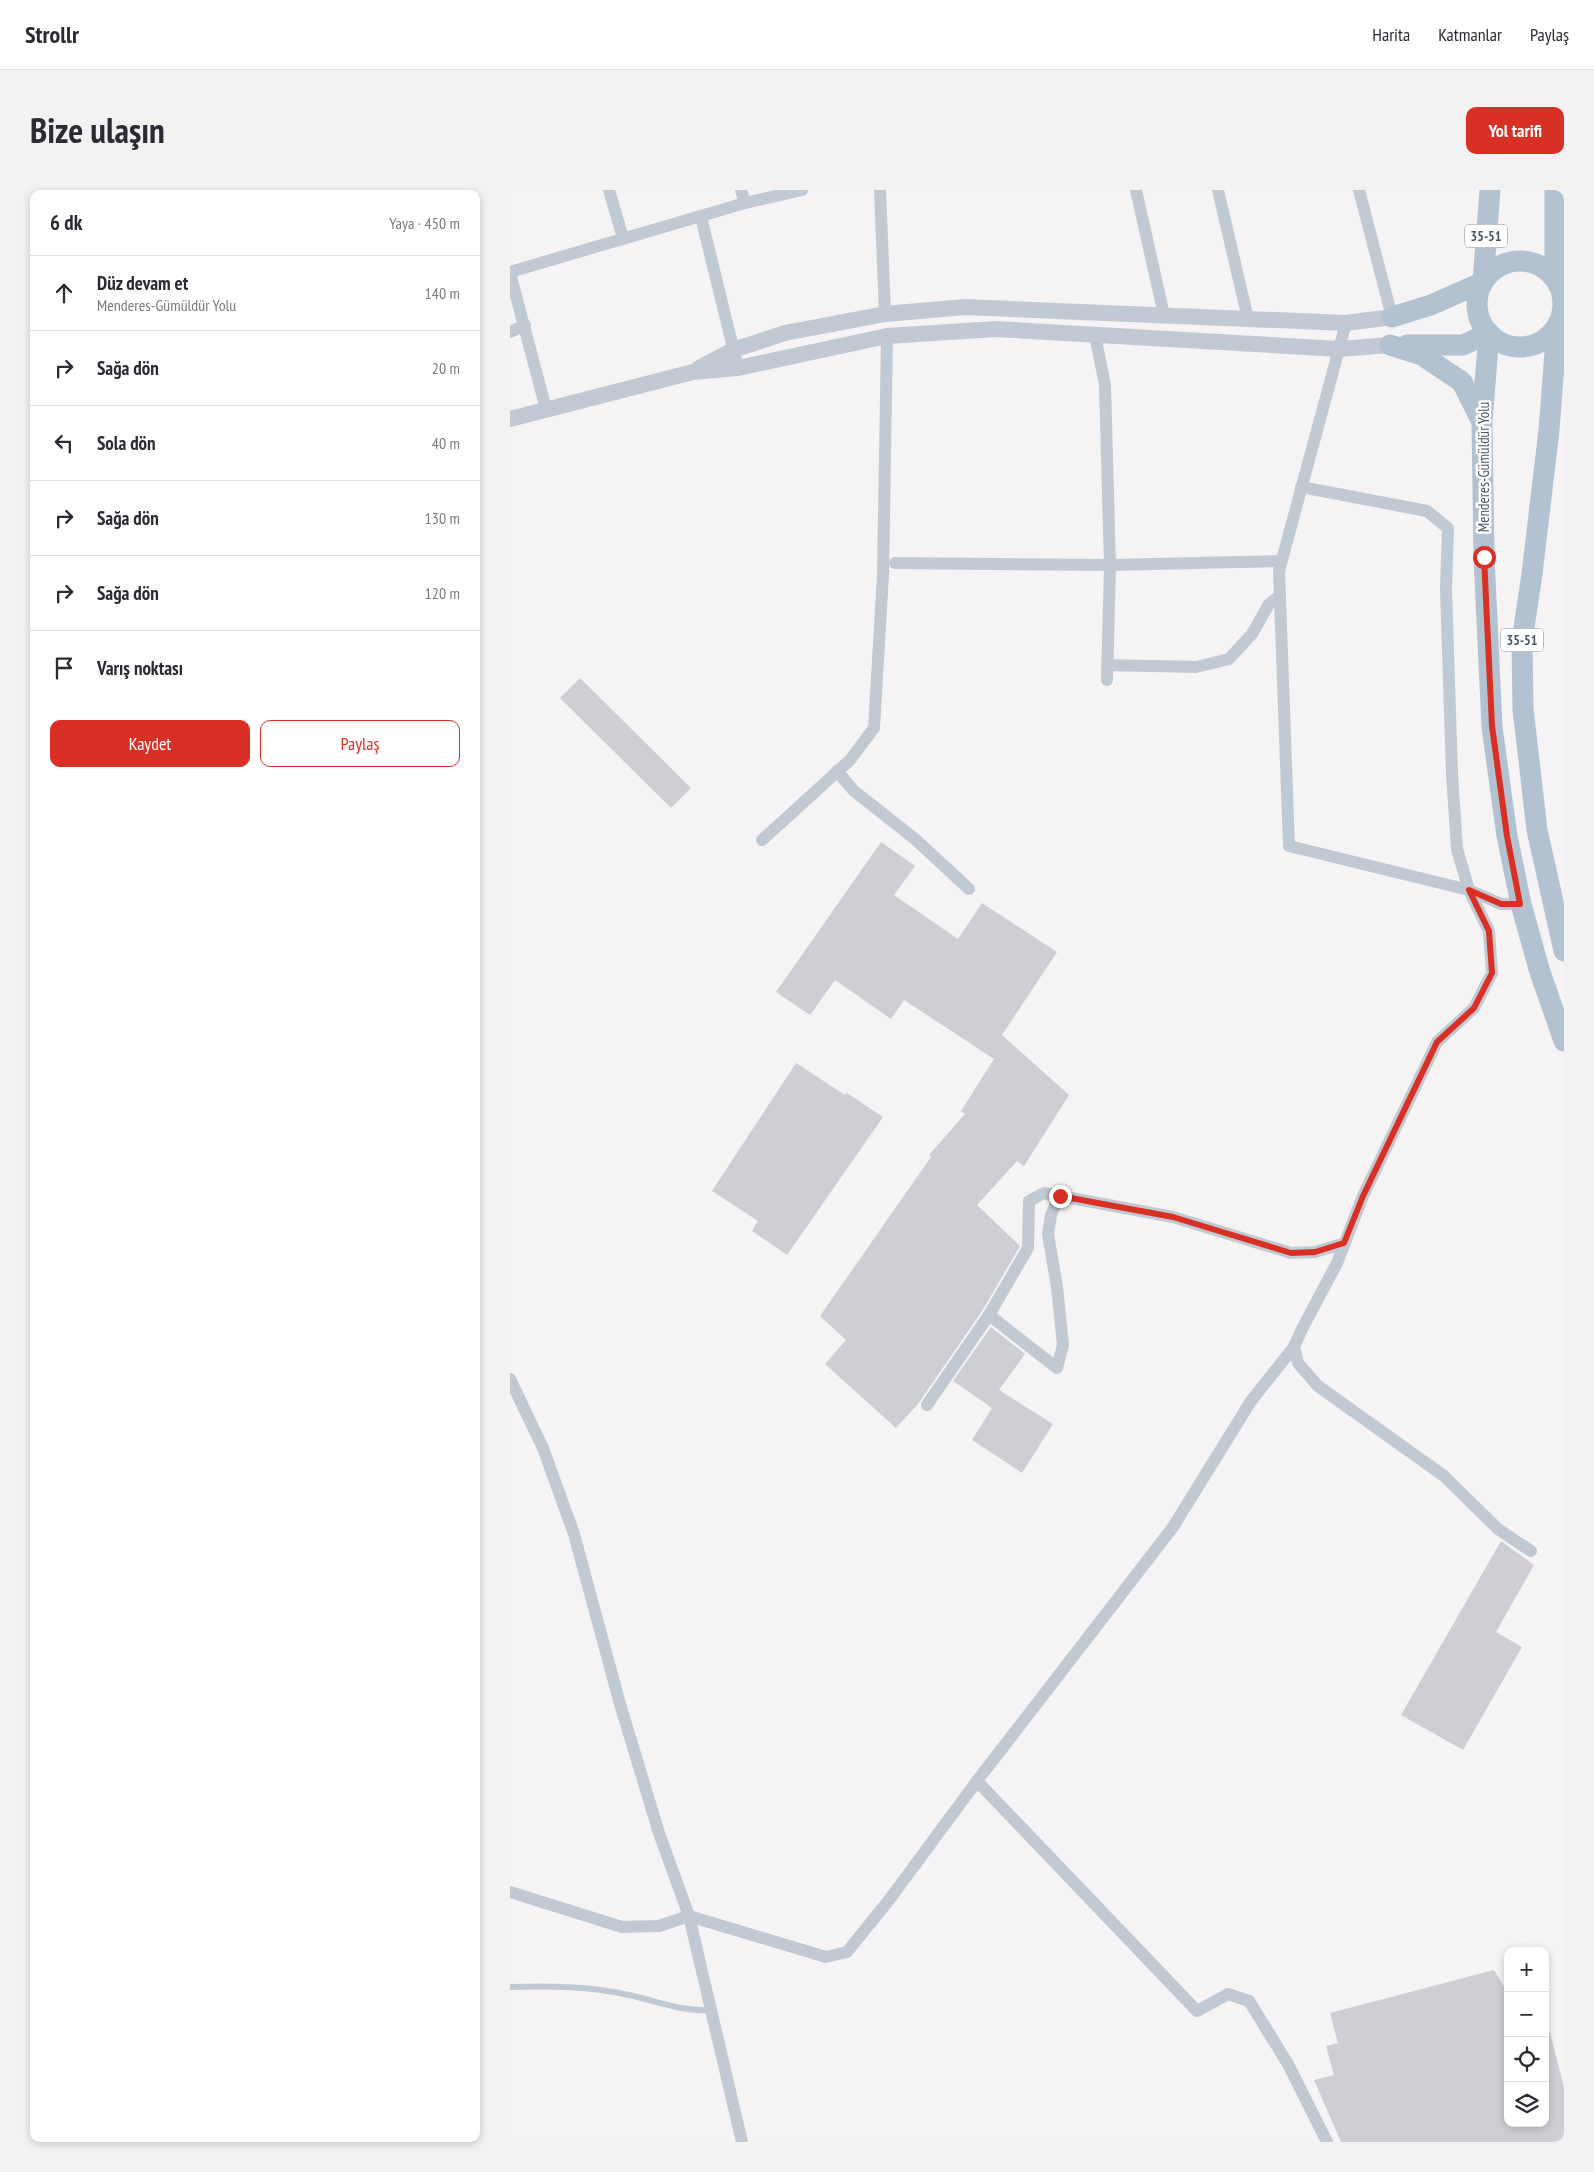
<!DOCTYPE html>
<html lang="tr">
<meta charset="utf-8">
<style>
:root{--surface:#fff;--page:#f2f2f3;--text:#2b2b33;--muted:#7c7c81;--line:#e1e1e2;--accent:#d93025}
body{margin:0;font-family:"PT Sans Narrow",sans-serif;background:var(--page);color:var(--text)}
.controls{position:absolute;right:15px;bottom:15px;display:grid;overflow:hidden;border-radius:10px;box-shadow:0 2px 8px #0003}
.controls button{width:45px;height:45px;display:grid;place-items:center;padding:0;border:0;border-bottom:1px solid var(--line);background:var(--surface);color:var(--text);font:25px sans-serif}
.stop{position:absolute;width:15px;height:15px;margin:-11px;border:4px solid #d93025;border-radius:50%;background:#fff}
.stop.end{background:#d93025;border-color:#fff;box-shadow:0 1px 5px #0008}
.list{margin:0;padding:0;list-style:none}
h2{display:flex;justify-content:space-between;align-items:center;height:65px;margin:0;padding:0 20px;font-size:21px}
h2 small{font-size:16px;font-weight:400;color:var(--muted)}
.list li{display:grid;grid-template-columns:32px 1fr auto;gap:15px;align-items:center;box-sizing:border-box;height:75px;padding:0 20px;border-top:1px solid var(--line)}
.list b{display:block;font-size:19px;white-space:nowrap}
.list p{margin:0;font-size:16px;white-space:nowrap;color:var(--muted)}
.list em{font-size:16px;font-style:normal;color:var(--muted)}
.actions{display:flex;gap:10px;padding:15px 20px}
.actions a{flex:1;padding:11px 0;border:1px solid var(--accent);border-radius:10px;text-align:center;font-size:18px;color:var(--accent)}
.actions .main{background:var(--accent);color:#fff}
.icon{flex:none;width:28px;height:28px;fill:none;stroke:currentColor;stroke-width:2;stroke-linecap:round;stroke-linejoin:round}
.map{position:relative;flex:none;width:1054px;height:1952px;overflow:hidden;border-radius:10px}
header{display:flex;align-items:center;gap:30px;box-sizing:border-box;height:70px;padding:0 25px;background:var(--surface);border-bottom:1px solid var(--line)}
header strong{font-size:24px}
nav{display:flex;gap:28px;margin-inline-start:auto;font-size:18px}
.intro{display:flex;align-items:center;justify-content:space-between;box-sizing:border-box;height:120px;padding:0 30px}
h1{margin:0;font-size:35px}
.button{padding:12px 22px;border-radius:10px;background:var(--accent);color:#fff;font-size:18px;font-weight:700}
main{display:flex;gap:30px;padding:0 30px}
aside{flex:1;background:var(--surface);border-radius:10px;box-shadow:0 2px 8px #0003}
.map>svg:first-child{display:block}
</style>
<header>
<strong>Strollr</strong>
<nav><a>Harita</a><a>Katmanlar</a><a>Paylaş</a></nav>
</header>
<div class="intro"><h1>Bize ulaşın</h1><a class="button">Yol tarifi</a></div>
<main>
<aside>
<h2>6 dk<small>Yaya · 450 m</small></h2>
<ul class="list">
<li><svg class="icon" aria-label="ahead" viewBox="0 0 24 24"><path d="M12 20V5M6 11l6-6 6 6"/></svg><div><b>Düz devam et</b><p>Menderes-Gümüldür Yolu</p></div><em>140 m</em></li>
<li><svg class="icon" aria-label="right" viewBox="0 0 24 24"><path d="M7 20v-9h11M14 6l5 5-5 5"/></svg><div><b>Sağa dön</b></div><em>20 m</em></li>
<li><svg class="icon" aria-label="left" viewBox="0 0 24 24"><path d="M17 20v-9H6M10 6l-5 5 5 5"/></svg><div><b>Sola dön</b></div><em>40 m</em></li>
<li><svg class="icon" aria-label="right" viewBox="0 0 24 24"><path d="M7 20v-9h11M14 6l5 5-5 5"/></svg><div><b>Sağa dön</b></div><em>130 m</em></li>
<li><svg class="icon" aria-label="right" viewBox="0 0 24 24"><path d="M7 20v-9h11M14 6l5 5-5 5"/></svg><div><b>Sağa dön</b></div><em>120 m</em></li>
<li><svg class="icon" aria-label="arrive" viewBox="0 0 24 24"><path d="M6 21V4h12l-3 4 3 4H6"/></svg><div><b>Varış noktası</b></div></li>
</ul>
<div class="actions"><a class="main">Kaydet</a><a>Paylaş</a></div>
</aside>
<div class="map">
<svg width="1054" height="1952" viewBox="0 0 1054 1952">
<rect width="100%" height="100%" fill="#f5f3f3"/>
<!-- building -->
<g fill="#cdcfd5">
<path d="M70,488L181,598L161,618L50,508Z"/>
<path d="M371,652L405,676L384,705L448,749L472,713L547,762L492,845L559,905L514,976L507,971L467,1015L510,1056L472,1121L408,1214L386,1238L315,1174L336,1150L310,1126L421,967L419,965L455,924L451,921L484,869L394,810L381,829L325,790L300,825L266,802Z"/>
<path d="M286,873L335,905L337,903L373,927L277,1065L242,1041L248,1031L202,1001Z"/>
<path d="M481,1137L515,1164L489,1200L543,1234L512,1283L462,1250L482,1218L443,1191Z"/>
<path d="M991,1351L1024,1375L986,1442L1012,1457L953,1560L891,1525Z"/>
<path d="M984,1780L998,1803V1933H1035V1843H1040L1054,1897V1952H831L804,1890L824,1885L816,1856L828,1853L820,1823Z"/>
</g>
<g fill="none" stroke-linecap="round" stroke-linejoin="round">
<!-- service -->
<path stroke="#c1cad2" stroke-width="6" d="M0,1797C40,1796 79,1796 119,1805C147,1811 172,1822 201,1820"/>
<!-- minor -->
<g stroke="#c1cad2" stroke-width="12">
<path d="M99,0L113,48"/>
<path d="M231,0L235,13"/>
<path d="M370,0L375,124"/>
<path d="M626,0L654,125"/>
<path d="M708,0L738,129"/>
<path d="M849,0L882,127"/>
<path d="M191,27L228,178"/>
<path d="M0,82L235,13L292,0"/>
<path d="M0,83L36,219"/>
<path d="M836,133L769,381L779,656L959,700L991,714H1011"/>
<path d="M0,142L15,135"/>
<path d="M585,145L595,195L600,375L597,490"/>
<path d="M791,297L917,321L938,338L936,399L942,584L947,659L959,700L979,741L982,783L964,818L927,852L853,1006L827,1073L792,1139L784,1157L788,1173L808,1196L934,1286L988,1339L1021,1361"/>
<path d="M385,373L600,375L772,371"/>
<path d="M597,475L686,477L719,469L742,444L759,414L770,406"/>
<path d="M327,581L344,601L405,649L459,699"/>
<path d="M252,650L340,570L364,538L373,385L377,146"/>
<path d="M479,1125L547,1178L553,1155L547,1097L538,1044L541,1025L549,1006"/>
<path d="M0,1189L33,1258L64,1344L110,1514L149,1643L179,1726L232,1952"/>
<path d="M417,1215L479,1125L518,1058L519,1011L534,1003L663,1027L781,1063L805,1062L835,1053"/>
<path d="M467,1591L663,1337L741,1211L784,1157"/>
<path d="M0,1702L112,1737L149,1736L179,1726L316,1767L337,1762L379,1710L467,1591L687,1821L718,1804L739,1811L778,1874L817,1952"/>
</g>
<!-- tertiary -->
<g stroke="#c1cad2" stroke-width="16">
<path d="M189,178L223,160L275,143L375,124L455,117L836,133L882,127"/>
<path d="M0,229L183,182L228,178L377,146L486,139L829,159L880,155"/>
</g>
<!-- primary -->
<g stroke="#b3c2d1" stroke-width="21">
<circle cx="1010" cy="114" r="43"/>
<path d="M1045,88V0"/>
<path d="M882,127L921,115L973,92L980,0"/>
<path d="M1054,128L1047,136L1039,240L1022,384L1012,451L1013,519L1027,640L1054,761"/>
<path d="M979,143L972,232L974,367L982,537L997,646L1011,714L1029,779L1054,851"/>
<path d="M880,155L912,165L952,192L971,230"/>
<path d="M897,155H953L979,143"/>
</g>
</g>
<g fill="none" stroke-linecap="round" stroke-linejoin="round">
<!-- route -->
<path stroke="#d93025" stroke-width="6" d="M550,1006L663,1027L781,1063L805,1062L834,1053L853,1006L927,852L964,818L982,783L979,741L959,700L991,714H1010L997,646L982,536L974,367"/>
</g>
<g text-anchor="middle" stroke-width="5" stroke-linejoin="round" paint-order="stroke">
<!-- shield labels -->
<g fill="#fff" stroke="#808990" stroke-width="1">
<rect x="955" y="34.5" width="42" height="23" rx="4"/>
<rect x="991" y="438.5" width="42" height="23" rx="4"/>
</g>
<g font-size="14" font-weight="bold" fill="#4a5661">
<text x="976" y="51">35-51</text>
<text x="1012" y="455">35-51</text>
</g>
<!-- street labels -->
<g font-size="15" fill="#4a5661" stroke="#fff">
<text transform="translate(974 277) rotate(-90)" y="5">Menderes-Gümüldür Yolu</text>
</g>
</g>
</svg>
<div class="controls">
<button>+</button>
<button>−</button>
<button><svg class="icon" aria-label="locate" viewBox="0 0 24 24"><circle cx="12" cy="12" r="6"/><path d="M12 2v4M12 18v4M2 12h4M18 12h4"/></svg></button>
<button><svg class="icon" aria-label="layers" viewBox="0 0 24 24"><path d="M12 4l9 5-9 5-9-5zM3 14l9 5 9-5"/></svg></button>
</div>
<div class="stop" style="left:974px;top:367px"></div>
<div class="stop end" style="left:550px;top:1006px"></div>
</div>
</main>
